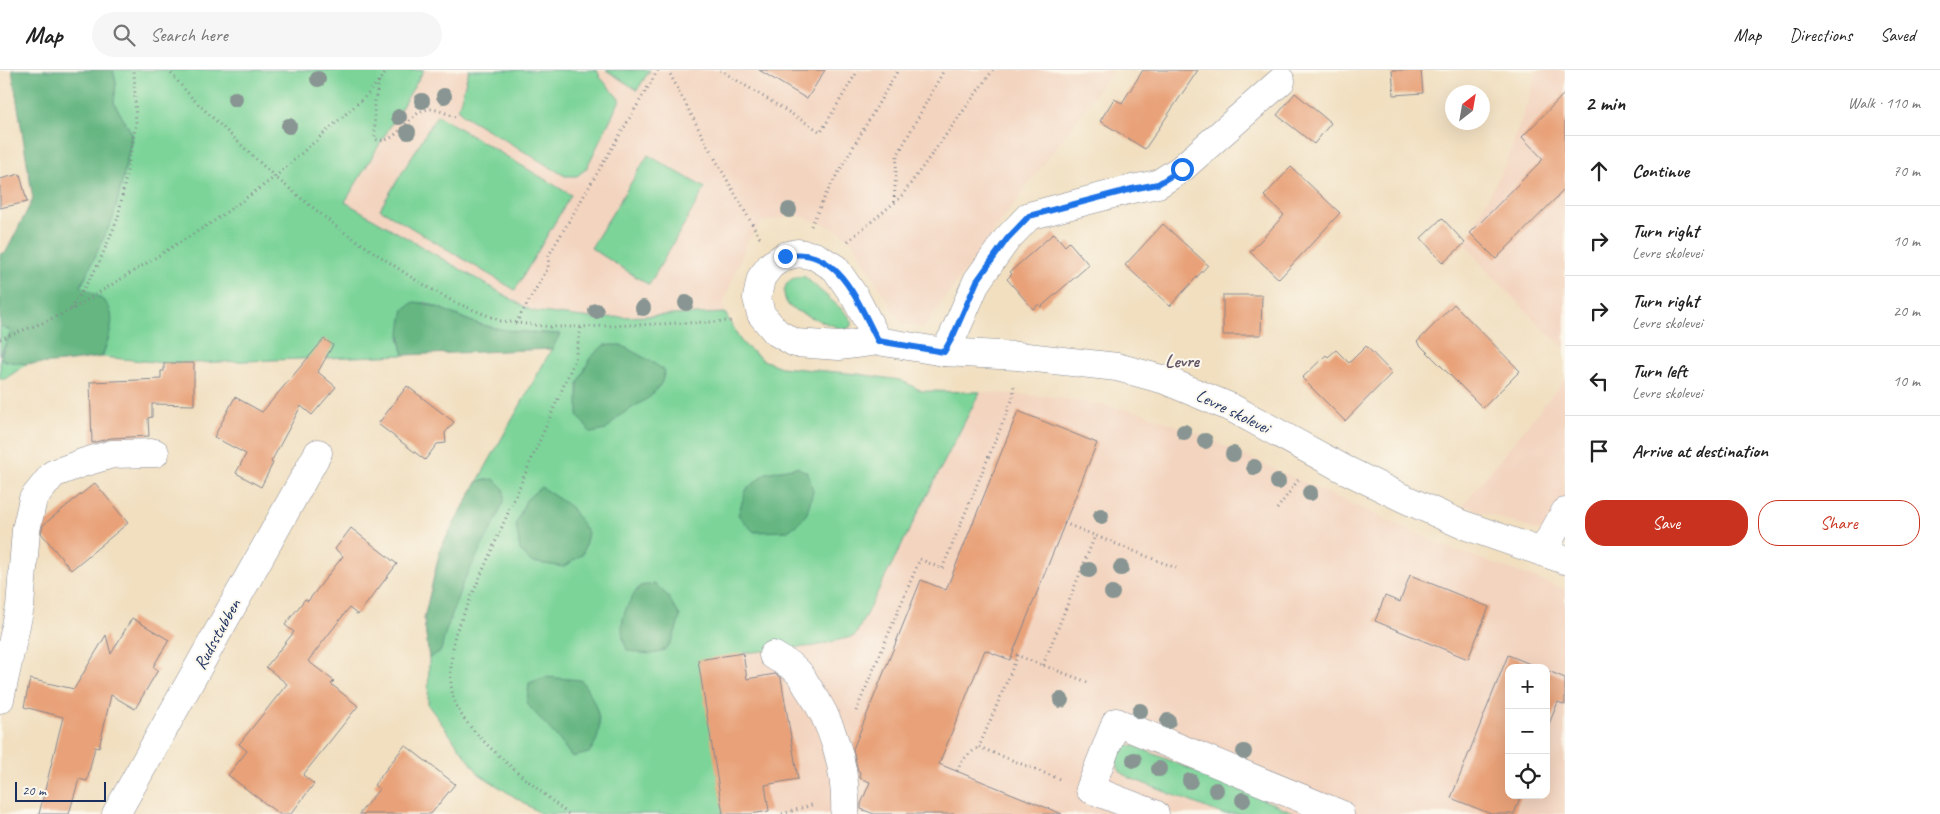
<!DOCTYPE html>
<meta charset="utf-8">
<style>
:root{--surface:#fff;--page:#f6f6f6;--text:#222;--muted:#767676;--line:#e0e0e0;--accent:#c8321e}
body{margin:0;font-family:Caveat,sans-serif;background:var(--page);color:var(--text)}
.controls{position:absolute;right:15px;bottom:15px;display:grid;overflow:hidden;border-radius:10px;box-shadow:0 5px 20px #0002}
.controls button{width:45px;height:45px;display:grid;place-items:center;padding:0;border:0;border-bottom:1px solid var(--line);background:var(--surface);color:var(--text);font:25px sans-serif}
.compass{position:absolute;left:1445px;top:15px;width:45px;height:45px;border-radius:50%;background:var(--surface);box-shadow:0 5px 20px #0002;rotate:31deg}
.scale{position:absolute;left:15px;bottom:12px;width:91px;box-sizing:border-box;padding-left:5px;border:2px solid #1b2f5e;border-top:0;font-size:14px;line-height:18px;white-space:nowrap;color:#1b2f5e;-webkit-text-stroke:4px #fbf7ec;paint-order:stroke}
.stop{position:absolute;width:15px;height:15px;margin:-11px;border:4px solid #1a73e8;border-radius:50%;background:#fff}
.stop.end{background:#1a73e8;border-color:#fff;box-shadow:0 1px 5px #0008}
.list{margin:0;padding:0;list-style:none}
h2{display:flex;justify-content:space-between;align-items:center;height:65px;margin:0;padding:0 20px;font-size:21px}
h2 small{font-size:16px;font-weight:400;color:var(--muted)}
.list li{display:grid;grid-template-columns:32px 1fr auto;gap:15px;align-items:center;box-sizing:border-box;height:70px;padding:0 20px;border-top:1px solid var(--line)}
.list b{display:block;font-size:19px;white-space:nowrap}
.list p{margin:0;font-size:16px;white-space:nowrap;color:var(--muted)}
.list em{font-size:16px;font-style:normal;color:var(--muted)}
.actions{display:flex;gap:10px;padding:15px 20px}
.actions a{flex:1;padding:11px 0;border:1px solid var(--accent);border-radius:20px;text-align:center;font-size:18px;color:var(--accent)}
.actions .main{background:var(--accent);color:#fff}
.icon{flex:none;width:28px;height:28px;fill:none;stroke:currentColor;stroke-width:2;stroke-linecap:round;stroke-linejoin:round}
.map{position:relative;flex:none;width:1565px;height:744px;overflow:hidden}
header{display:flex;align-items:center;gap:30px;box-sizing:border-box;height:70px;padding:0 25px;background:var(--surface);border-bottom:1px solid var(--line)}
header strong{font-size:24px}
nav{display:flex;gap:28px;margin-inline-start:auto;font-size:18px}
.search{width:350px;height:45px;background:var(--page);display:flex;align-items:center;gap:12px;box-sizing:border-box;padding:0 18px;border-radius:28px;color:var(--muted);font-size:19px}
main{display:flex}
aside{flex:1;background:var(--surface)}
.map>svg:first-child{display:block}
</style>
<header>
<strong>Map</strong>
<div class="search"><svg class="icon" aria-label="search" viewBox="0 0 24 24"><circle cx="10" cy="10" r="6"/><path d="M15 15l6 6"/></svg>Search here</div>
<nav><a>Map</a><a>Directions</a><a>Saved</a></nav>
</header>
<main>
<div class="map">
<svg width="1565" height="744" viewBox="0 0 1565 744">
<rect width="100%" height="100%" fill="#fbf7ec"/>
<filter id="ink" filterUnits="userSpaceOnUse"><feTurbulence type="fractalNoise" baseFrequency=".02" numOctaves="2"/><feDisplacementMap in="SourceGraphic" scale="10" xChannelSelector="R" yChannelSelector="G"/><feConvolveMatrix kernelMatrix="1 2 1 2 8 2 1 2 1" color-interpolation-filters="sRGB"/></filter>
<filter id="wash" filterUnits="userSpaceOnUse"><feTurbulence type="fractalNoise" baseFrequency=".0096" numOctaves="4" result="noise"/><feDisplacementMap in="SourceGraphic" scale="20" xChannelSelector="R" yChannelSelector="G"/><feGaussianBlur stdDeviation="1.12" result="paint"/><feColorMatrix in="noise" values="0 0 0 0 0 0 0 0 0 0 0 0 0 0 0 0 0 1.4 0 .05"/><feComposite in="paint" operator="in"/></filter>
<g filter="url(#wash)">
<rect width="100%" height="100%" fill="#f1dfc0"/>
<!-- built -->
<g fill="#f3d4bf" fill-rule="evenodd">
<path d="M424,0H1113L923,258L902,253L891,237L853,173L839,161L824,154L796,145L763,152L748,170L724,232L725,243L592,248L532,241L345,132Z"/>
<path d="M1538,0H1565V278L1546,262L1480,193L1465,173L1507,91Z"/>
<path d="M1565,309V470L1463,435Z"/>
<path d="M980,322L1046,326L1138,341L1196,363L1442,475L1565,519V744H723L743,583L855,566ZM1509,598H1546V725H1509Z"/>
</g>
<!-- green -->
<g fill="#7cd499" stroke="#4c827c">
<path d="M113,0H424L345,132L532,241L592,248L725,243L742,273L763,290L781,297L858,304L900,310L922,321L980,322L855,566L815,576L743,583L723,744H541L479,704L428,635L429,588L424,549L441,477L560,264L508,261L475,253L425,232L399,267L404,285L194,293H164L102,287L109,265L81,216L113,148L123,108L131,71V62L114,33L116,13Z"/>
<path d="M469,0H597L600,7L620,30L586,99L577,106H565L463,45L458,39Z"/>
<path d="M606,0H650L637,20Z"/>
<path d="M437,45L571,125L515,220L380,139Z"/>
<path d="M648,85L705,118L649,215L591,178Z"/>
<path d="M804,206L847,244L852,251V255L847,259H842C831,255 798,243 790,237C785,232 783,224 785,218C788,209 795,207 804,206Z"/>
<path d="M0,256L11,261L0,285Z"/>
<path d="M0,288L5,291L27,294L5,309H0Z"/>
<path d="M1126,675L1135,676L1298,744H1222L1130,708C1114,700 1115,691 1121,677Z"/>
</g>
<!-- forest -->
<g fill="#65b681" stroke="#407270">
<path d="M12,0H113L116,13L114,33L131,62V71L123,108L113,148L81,216C88,221 101,227 107,234C118,249 107,272 102,287C76,290 23,300 0,288L11,261L0,256V184L6,182L33,129Z"/>
<path d="M414,232C436,233 455,247 476,253C503,262 532,263 560,264L552,279L404,285C398,265 400,259 404,239Z"/>
<path d="M604,275H621L652,292L665,301L661,314L650,327L619,346L606,360L591,363L578,346V314L590,288Z"/>
<path d="M797,397L808,403L813,421L807,443L800,452L788,461L754,462L738,445L746,420L766,403Z"/>
<path d="M494,409L504,419V430L495,452L463,512L445,564L441,581L429,588L424,549L441,477L478,411Z"/>
<path d="M541,417L571,437L588,463L583,484L564,497L531,492L520,480L516,454L526,430Z"/>
<path d="M655,514L667,525L680,546C671,581 664,590 627,580C616,556 625,535 640,516Z"/>
<path d="M545,607L581,610C592,626 603,645 598,665C597,671 592,678 589,683L572,687L557,667L527,634L529,613Z"/>
</g>
<g id="blocks">
<!-- building -->
<g fill="#e8a178">
<path d="M759,0H825L807,29Z"/>
<path d="M1143,0H1198L1145,79L1100,51L1114,29L1122,33Z"/>
<path d="M1392,0H1421L1423,23L1394,25Z"/>
<path d="M1295,23L1331,53L1314,74L1277,45Z"/>
<path d="M1565,23V119L1496,189L1470,163L1543,89L1522,67Z"/>
<path d="M1291,97L1340,143L1279,209L1250,182L1284,145L1264,126Z"/>
<path d="M20,104L27,132L0,138V109Z"/>
<path d="M1442,148L1465,173L1443,193L1421,168Z"/>
<path d="M1163,154L1208,195L1170,236L1125,195Z"/>
<path d="M1054,163L1065,176L1069,172L1089,195L1041,237L1039,234L1033,239L1007,209L1012,204L1010,202Z"/>
<path d="M1223,225H1262L1261,265H1223Z"/>
<path d="M1454,234L1520,301L1483,338L1417,272Z"/>
<path d="M324,269L333,275L318,302L336,317L312,345L301,336L271,392L273,393L261,417L236,403L246,384L214,367L235,327L262,342Z"/>
<path d="M1366,276L1392,303L1345,351L1302,308L1326,285L1328,287L1336,280L1349,293Z"/>
<path d="M164,293H194V335L152,334V347L148,348L149,366L111,368L92,373L90,312L161,309V301H164Z"/>
<path d="M407,316L454,352L445,363L446,373L437,374L425,390L378,354Z"/>
<path d="M1018,341L1097,373L1010,590L985,580L939,694L1062,744H874L861,739V734L870,712L859,708L860,702L858,701L853,679L921,510L946,520Z"/>
<path d="M95,413L128,453L71,500L41,463L43,455Z"/>
<path d="M351,458L397,494L358,545L349,538L308,591L334,611L331,614L358,636L303,705L314,714L291,744H279L228,705L247,681L239,674L287,614L266,597L294,562L285,555L305,529L308,531L343,486L335,479Z"/>
<path d="M1410,505L1489,537L1468,589L1375,551L1385,526L1400,532Z"/>
<path d="M132,548L169,570L153,597L158,600L135,639L111,625L99,678L95,677L87,711L79,709L69,744H39L63,647L24,637L30,609L74,619L106,565L111,584Z"/>
<path d="M743,583L747,609L775,604L781,608L798,709L765,715L769,741L751,744H723L698,590Z"/>
<path d="M1508,585L1540,598H1509V725H1521L1514,744H1491L1451,728Z"/>
<path d="M1546,600L1565,608V635L1558,632L1546,661Z"/>
<path d="M405,675L455,714L431,744H359L379,719L374,715Z"/>
</g>
</g>
</g>
<g filter="url(#ink)">
<use href="#blocks" fill-opacity="0" stroke="#86878f" stroke-width="1"/>
<g fill="none" stroke-linecap="round" stroke-linejoin="round">
<defs>
<g id="minor">
<path d="M878,271L855,227L835,198L815,186L798,183L785,186L771,195L761,208L757,228L761,244L776,262L795,273L839,276L878,271L944,282L1018,286L1117,297L1165,310L1232,338L1344,399L1403,428L1461,454L1565,490"/>
<path d="M944,282L953,266L977,211L1007,169L1029,146L1132,119L1158,114L1181,99L1281,11"/>
<path d="M1543,481L1565,442"/>
<path d="M773,585C780,590 790,594 796,600C801,604 804,611 807,616C833,652 847,699 845,744"/>
<path d="M0,629L20,537L26,460L33,429L53,404L82,393L112,384L155,383"/>
<path d="M116,744L318,383"/>
<path d="M1155,744L1090,719L1116,652L1340,744"/>
</g>
</defs>
<!-- minor casing -->
<use href="#minor" stroke="#86878f" stroke-width="29"/>
<!-- path -->
<g stroke="#86878f" stroke-width="3" stroke-dasharray="1 4" stroke-linecap="butt">
<path d="M168,0L193,29L275,107L338,158L414,209L454,232L501,251L551,257H581L734,251"/>
<path d="M668,0L705,71L760,168"/>
<path d="M720,0L821,62L858,0"/>
<path d="M379,11L374,36L375,69C398,78 408,38 432,39C439,40 448,44 455,47"/>
<path d="M894,132L897,86L944,0"/>
<path d="M811,156L827,122L898,0"/>
<path d="M848,171L900,128L993,0"/>
<path d="M71,239L98,195L118,148L136,54L134,0"/>
<path d="M516,253L548,198L549,185L658,0"/>
<path d="M0,269L42,253L71,240L214,151L275,107L366,26L388,0"/>
<path d="M1277,439L1299,409"/>
<path d="M1064,453L1176,498"/>
<path d="M1016,585L1090,613"/>
<path d="M1018,585L979,677L1062,710"/>
<path d="M1043,595L1095,466"/>
<path d="M856,641L920,489L942,499L1013,328L1014,314"/>
<path d="M957,701C962,689 968,684 979,677"/>
<path d="M568,744C541,721 465,664 455,632C447,610 452,587 455,564L575,290L581,257"/>
<path d="M782,744L815,734"/>
</g>
<!-- minor -->
<use href="#minor" stroke="#fff" stroke-width="28"/>
</g>
<!-- trees -->
<g fill="#889592">
<circle cx="318" cy="9" r="8"/>
<circle cx="444" cy="26" r="8"/>
<circle cx="235" cy="29" r="8"/>
<circle cx="422" cy="31" r="8"/>
<circle cx="399" cy="47" r="8"/>
<circle cx="289" cy="56" r="8"/>
<circle cx="408" cy="62" r="8"/>
<circle cx="789" cy="140" r="8"/>
<circle cx="686" cy="233" r="8"/>
<circle cx="643" cy="238" r="8"/>
<circle cx="596" cy="241" r="8"/>
<circle cx="1184" cy="362" r="8"/>
<circle cx="1205" cy="371" r="8"/>
<circle cx="1233" cy="384" r="8"/>
<circle cx="1254" cy="397" r="8"/>
<circle cx="1278" cy="412" r="8"/>
<circle cx="1310" cy="423" r="8"/>
<circle cx="1101" cy="446" r="8"/>
<circle cx="1121" cy="498" r="8"/>
<circle cx="1089" cy="500" r="8"/>
<circle cx="1112" cy="523" r="8"/>
<circle cx="1061" cy="630" r="8"/>
<circle cx="1140" cy="641" r="8"/>
<circle cx="1168" cy="651" r="8"/>
<circle cx="1244" cy="682" r="8"/>
<circle cx="1134" cy="690" r="8"/>
<circle cx="1159" cy="699" r="8"/>
<circle cx="1190" cy="711" r="8"/>
<circle cx="1216" cy="720" r="8"/>
<circle cx="1243" cy="730" r="8"/>
</g>
</g>
<g fill="none" stroke-linecap="round" stroke-linejoin="round" filter="url(#ink)">
<!-- route -->
<path stroke="#1a73e8" stroke-width="6" d="M785,186C838,174 858,233 878,271L944,282L953,266L977,211L1007,169L1029,146L1132,119L1158,114L1182,99"/>
</g>
<g text-anchor="middle" stroke-width="4" stroke-linejoin="round" paint-order="stroke">
<!-- street labels -->
<g font-size="18" fill="#1b2f5e" stroke="#fbf7ec">
<text transform="translate(1233 341) rotate(26)" y="6">Levre skolevei</text>
<text transform="translate(217 564) rotate(-61)" y="6">Rudsstubben</text>
</g>
<!-- neighbourhood labels -->
<g font-size="19" font-weight="bold" fill="#635767" stroke="#fbf7ec">
<text x="1182" y="297">Levre</text>
</g>
</g>
</svg>
<div class="controls">
<button>+</button>
<button>−</button>
<button><svg class="icon" aria-label="locate" viewBox="0 0 24 24"><circle cx="12" cy="12" r="6"/><path d="M12 2v4M12 18v4M2 12h4M18 12h4"/></svg></button>
</div>
<svg class="compass" viewBox="-18 -18 36 36"><path d="M0-13l5 13h-10z" fill="#e53935"/><path d="M0 13l5-13h-10z" fill="#767676"/></svg>
<div class="scale">20 m</div>
<div class="stop" style="left:1182px;top:99px"></div>
<div class="stop end" style="left:785px;top:186px"></div>
</div>
<aside>
<h2>2 min<small>Walk · 110 m</small></h2>
<ul class="list">
<li><svg class="icon" aria-label="ahead" viewBox="0 0 24 24"><path d="M12 20V5M6 11l6-6 6 6"/></svg><div><b>Continue</b></div><em>70 m</em></li>
<li><svg class="icon" aria-label="right" viewBox="0 0 24 24"><path d="M7 20v-9h11M14 6l5 5-5 5"/></svg><div><b>Turn right</b><p>Levre skolevei</p></div><em>10 m</em></li>
<li><svg class="icon" aria-label="right" viewBox="0 0 24 24"><path d="M7 20v-9h11M14 6l5 5-5 5"/></svg><div><b>Turn right</b><p>Levre skolevei</p></div><em>20 m</em></li>
<li><svg class="icon" aria-label="left" viewBox="0 0 24 24"><path d="M17 20v-9H6M10 6l-5 5 5 5"/></svg><div><b>Turn left</b><p>Levre skolevei</p></div><em>10 m</em></li>
<li><svg class="icon" aria-label="arrive" viewBox="0 0 24 24"><path d="M6 21V4h12l-3 4 3 4H6"/></svg><div><b>Arrive at destination</b></div></li>
</ul>
<div class="actions"><a class="main">Save</a><a>Share</a></div>
</aside>
</main>
